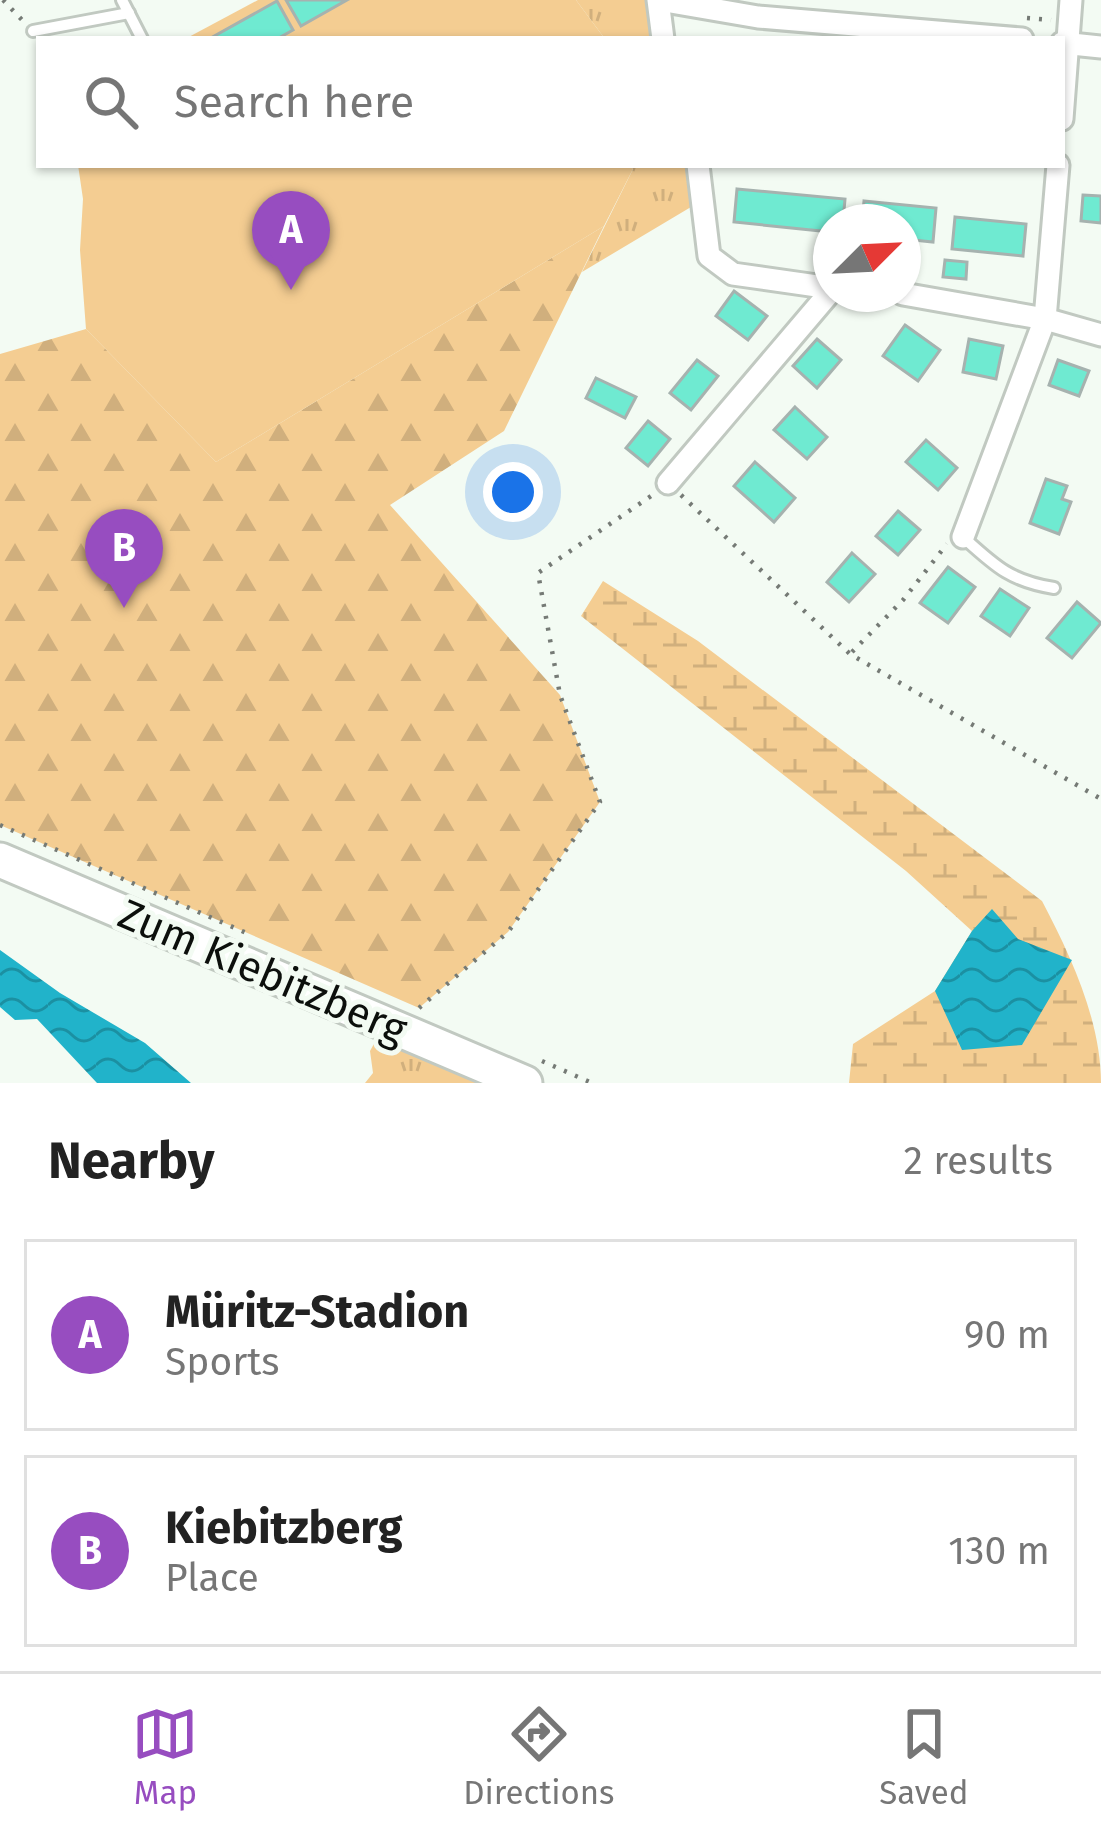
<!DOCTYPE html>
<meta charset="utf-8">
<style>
:root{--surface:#fff;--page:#f2f2f2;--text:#222;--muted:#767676;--line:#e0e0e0;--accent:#974dc0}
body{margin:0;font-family:"Fira Sans",sans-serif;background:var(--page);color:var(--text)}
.compass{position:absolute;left:813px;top:204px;width:108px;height:108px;border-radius:50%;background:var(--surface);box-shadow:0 3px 9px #0004;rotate:66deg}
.you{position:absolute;left:513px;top:492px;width:42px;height:42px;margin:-30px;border:9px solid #fff;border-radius:50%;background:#1a73e8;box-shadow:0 0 0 18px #1a73e833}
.badge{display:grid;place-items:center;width:78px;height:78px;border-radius:50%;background:var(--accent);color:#fff;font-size:39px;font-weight:700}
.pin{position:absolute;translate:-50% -99px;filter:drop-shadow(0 3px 6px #0008)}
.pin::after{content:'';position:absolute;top:63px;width:42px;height:36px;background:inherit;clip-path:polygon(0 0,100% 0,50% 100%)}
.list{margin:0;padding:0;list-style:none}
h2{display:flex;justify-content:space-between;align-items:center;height:156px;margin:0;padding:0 48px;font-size:51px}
h2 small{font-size:39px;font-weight:400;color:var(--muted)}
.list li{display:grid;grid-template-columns:78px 1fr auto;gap:36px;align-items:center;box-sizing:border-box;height:192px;margin:0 24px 24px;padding:0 24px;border:3px solid var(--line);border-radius:0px}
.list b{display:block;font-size:45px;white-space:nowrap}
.list p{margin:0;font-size:39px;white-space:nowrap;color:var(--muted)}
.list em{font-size:39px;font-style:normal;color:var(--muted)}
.icon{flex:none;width:66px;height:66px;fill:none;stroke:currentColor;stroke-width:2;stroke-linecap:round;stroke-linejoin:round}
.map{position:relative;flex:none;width:1101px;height:1083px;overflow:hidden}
.search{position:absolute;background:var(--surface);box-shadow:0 3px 9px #0004;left:36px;right:36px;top:36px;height:132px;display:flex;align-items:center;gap:30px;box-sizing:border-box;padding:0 42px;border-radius:0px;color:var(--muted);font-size:45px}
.sheet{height:588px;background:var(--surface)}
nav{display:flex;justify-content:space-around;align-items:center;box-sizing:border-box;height:168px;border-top:3px solid var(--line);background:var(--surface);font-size:33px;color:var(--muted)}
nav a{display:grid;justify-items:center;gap:6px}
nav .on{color:var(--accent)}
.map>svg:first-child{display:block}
</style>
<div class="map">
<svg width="1101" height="1083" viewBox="0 0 1101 1083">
<defs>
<pattern id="grass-tufts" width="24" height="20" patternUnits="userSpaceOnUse" patternTransform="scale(3)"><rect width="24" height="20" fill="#f4cd92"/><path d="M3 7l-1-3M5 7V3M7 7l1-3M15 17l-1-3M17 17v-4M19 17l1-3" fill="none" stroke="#d0af7d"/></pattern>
<pattern id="forest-firs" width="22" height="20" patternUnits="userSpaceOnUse" patternTransform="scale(3)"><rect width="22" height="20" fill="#f4cd92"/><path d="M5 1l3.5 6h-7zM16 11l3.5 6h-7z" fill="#d0af7d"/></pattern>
<pattern id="wetland-marsh" width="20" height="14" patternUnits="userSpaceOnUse" patternTransform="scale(3)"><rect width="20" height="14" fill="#f4cd92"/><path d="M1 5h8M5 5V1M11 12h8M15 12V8" fill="none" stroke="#d0af7d"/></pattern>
<pattern id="water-waves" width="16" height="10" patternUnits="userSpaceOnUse" patternTransform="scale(3)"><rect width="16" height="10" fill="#21b3ca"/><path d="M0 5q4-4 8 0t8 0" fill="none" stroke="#1b90a2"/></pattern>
</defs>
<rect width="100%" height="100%" fill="#f3fbf3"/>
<!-- grass -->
<g fill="url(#grass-tufts)">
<path d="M576,0H658L650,21L654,39H605Z"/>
<path d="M628,165H686L696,204L582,272L633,169Z"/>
<path d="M380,1033L497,1083H365L373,1073L370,1051Z"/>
</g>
<!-- forest -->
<path fill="url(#forest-firs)" d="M604,226L504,431L390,505L560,695L600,802L508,932L419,1008L0,825V354L86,329L216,462Z"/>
<!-- wetland -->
<path fill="url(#wetland-marsh)" d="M603,581L698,641L1042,901C1071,956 1101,1021 1101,1083H849L853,1044L935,991L972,931L906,871L581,616Z"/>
<!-- pitch -->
<g fill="#f4cd92">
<path d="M258,0H576L605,39H185Z"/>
<path d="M78,165H628L633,169L604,226L216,462L86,329L80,250L83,199Z"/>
</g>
<!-- water -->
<g fill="url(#water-waves)">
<path d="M992,909L1018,939L1072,960L1022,1045L962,1050L935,991L972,931Z"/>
<path d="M0,950L60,993L145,1043L191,1083H97L37,1019L15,1020L0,1007Z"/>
</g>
<!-- building -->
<g fill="#6fead1" stroke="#a6b2af" stroke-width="3">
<path d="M286,0H347L301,26Z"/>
<path d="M277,1L293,30L277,39H209Z"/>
<path d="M737,189L845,199L843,222H831V232L734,222Z"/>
<path d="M1083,195L1101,196V223L1081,221Z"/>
<path d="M864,201L936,208L933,242L903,239V222H862Z"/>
<path d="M955,217L1026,224L1023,256L952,249Z"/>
<path d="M945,260L967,262L966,279L943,277Z"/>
<path d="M734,291L767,316L748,340L716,316Z"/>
<path d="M905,325L940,350L918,381L883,356Z"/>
<path d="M817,339L841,360L817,388L793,366Z"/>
<path d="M969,339L1003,346L996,379L963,372Z"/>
<path d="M697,360L718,376L691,410L670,393Z"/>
<path d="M1058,360L1089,371L1079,396L1049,385Z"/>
<path d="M596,378L636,397L625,418L586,398Z"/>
<path d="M795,407L827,437L807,459L774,430Z"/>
<path d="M648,421L670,439L648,466L626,448Z"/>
<path d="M926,440L957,468L938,490L906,462Z"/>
<path d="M755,462L795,498L774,522L734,486Z"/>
<path d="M1046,479L1067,486L1062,499L1071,502L1059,534L1030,523Z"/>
<path d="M898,511L920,530L898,555L876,536Z"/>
<path d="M852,553L875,574L849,602L827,582Z"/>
<path d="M948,567L975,587L948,623L920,603Z"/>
<path d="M1000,589L1029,608L1010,636L981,616Z"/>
<path d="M1077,602L1101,623L1072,658L1047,638Z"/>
</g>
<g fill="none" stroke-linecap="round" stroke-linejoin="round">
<defs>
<g id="lane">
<path d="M122,0L142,39"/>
<path d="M33,31L129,13"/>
<path d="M963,537C995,566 1010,581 1054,588"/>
</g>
<g id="street">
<path d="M658,0L663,39"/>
<path d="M659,0L758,17L1022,39"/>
<path d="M1062,43L1101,47"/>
<path d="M1062,119L1071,0"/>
<path d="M698,165L709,256L733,274L831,288"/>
<path d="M903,294L1045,319L1101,335"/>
<path d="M668,483L831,291"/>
<path d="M963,537L1045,319L1058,165"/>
</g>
<path id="secondary" d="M0,860L525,1083"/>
</defs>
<!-- lane casing -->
<use href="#lane" stroke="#c1c9c1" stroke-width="16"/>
<!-- street casing -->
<use href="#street" stroke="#c1c9c1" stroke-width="27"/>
<!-- secondary casing -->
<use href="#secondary" stroke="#c1c9c1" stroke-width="39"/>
<!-- path -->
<g stroke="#757a75" stroke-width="4.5" stroke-dasharray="3 9" stroke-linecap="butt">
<path d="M3,0L24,22"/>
<path d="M1027,18L1051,20"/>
<path d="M681,495L850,654L1101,799"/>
<path d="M852,652L903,600L947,544"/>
<path d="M0,825L251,935"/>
<path d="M419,1008L508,932L600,802L560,695L538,573L654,494"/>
<path d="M542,1061L592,1083"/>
</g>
<!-- lane -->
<use href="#lane" stroke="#fff" stroke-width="10"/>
<!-- street -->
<use href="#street" stroke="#fff" stroke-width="21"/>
<!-- secondary -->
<use href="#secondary" stroke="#fff" stroke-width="33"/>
</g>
<g text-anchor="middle" stroke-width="10" stroke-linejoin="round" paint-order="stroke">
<!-- street labels -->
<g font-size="42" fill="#0c0f0c" stroke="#f3fbf3">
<text transform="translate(263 971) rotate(23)" y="15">Zum Kiebitzberg</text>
</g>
</g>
</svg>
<svg class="compass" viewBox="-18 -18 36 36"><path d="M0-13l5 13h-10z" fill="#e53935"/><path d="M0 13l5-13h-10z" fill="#767676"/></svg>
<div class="you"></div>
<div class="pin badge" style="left:291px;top:290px">A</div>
<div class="pin badge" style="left:124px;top:608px">B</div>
<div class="search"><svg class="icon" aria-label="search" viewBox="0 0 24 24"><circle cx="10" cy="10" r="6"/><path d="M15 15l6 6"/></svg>Search here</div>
</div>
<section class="sheet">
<h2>Nearby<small>2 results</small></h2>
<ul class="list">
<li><span class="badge">A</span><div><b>Müritz-Stadion</b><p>Sports</p></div><em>90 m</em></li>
<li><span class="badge">B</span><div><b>Kiebitzberg</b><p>Place</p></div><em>130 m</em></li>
</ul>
</section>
<nav>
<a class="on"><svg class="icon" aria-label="map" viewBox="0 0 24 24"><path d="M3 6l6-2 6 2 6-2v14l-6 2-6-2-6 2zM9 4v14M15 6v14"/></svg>Map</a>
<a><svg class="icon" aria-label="directions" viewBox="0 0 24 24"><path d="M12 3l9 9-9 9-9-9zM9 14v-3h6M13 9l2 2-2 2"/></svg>Directions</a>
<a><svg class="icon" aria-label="saved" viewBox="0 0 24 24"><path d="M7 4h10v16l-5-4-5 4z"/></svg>Saved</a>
</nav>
